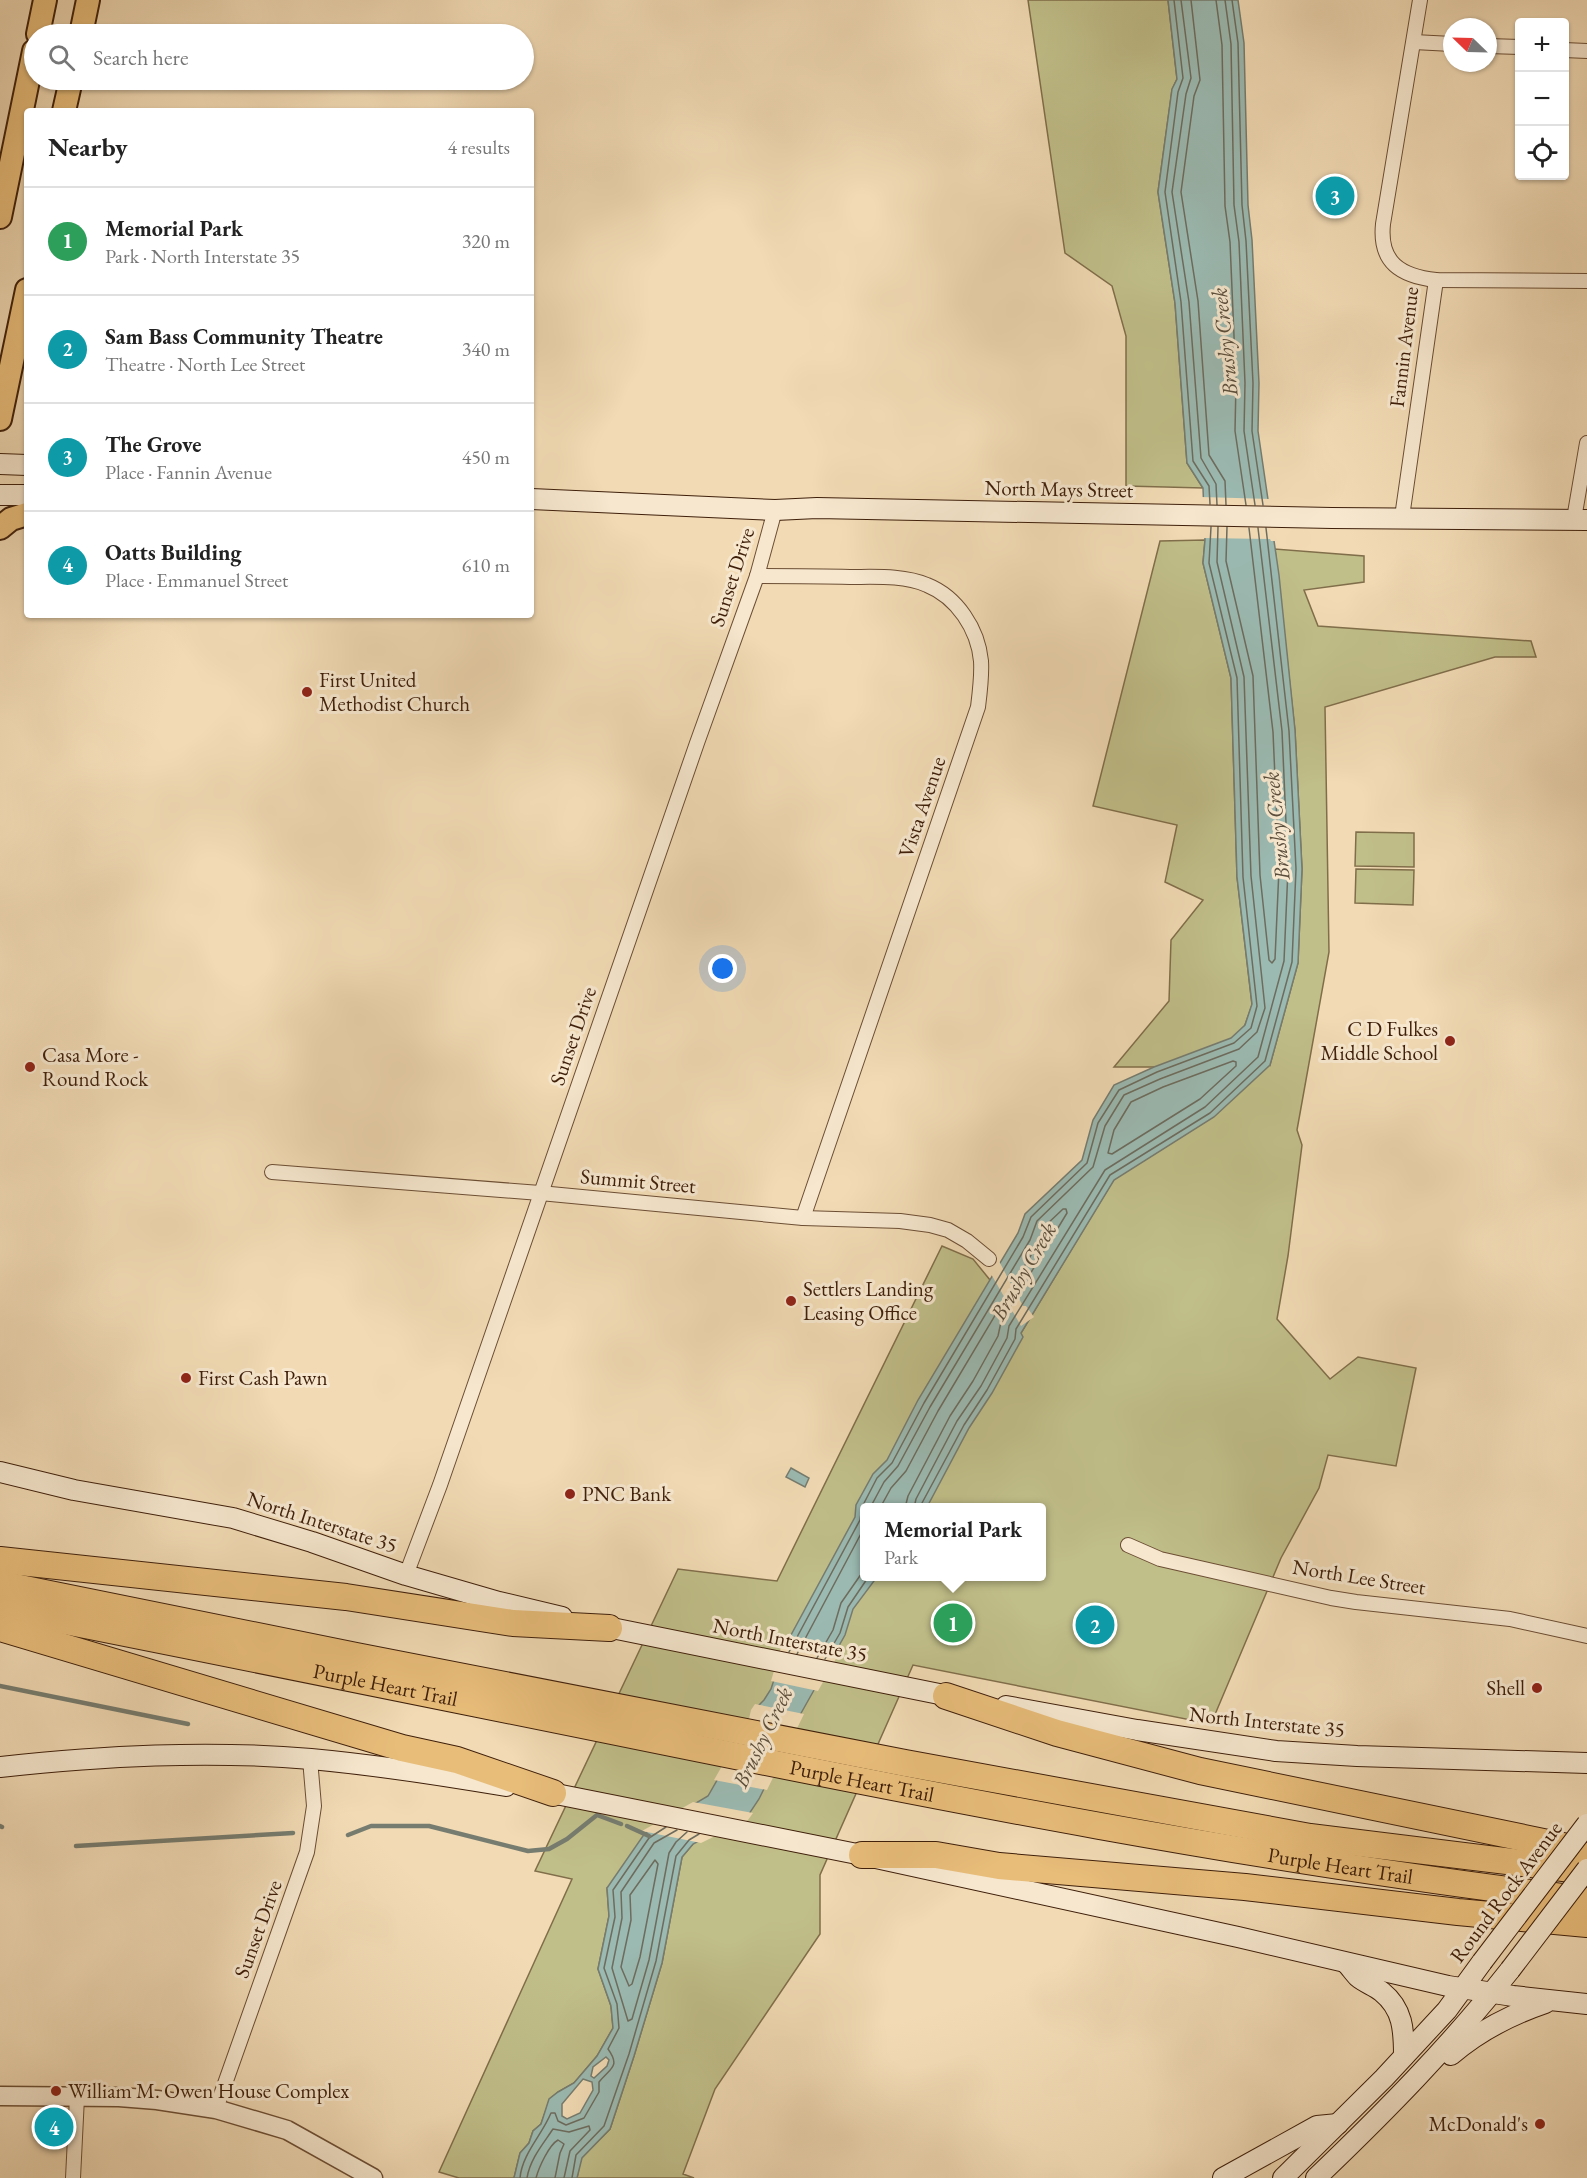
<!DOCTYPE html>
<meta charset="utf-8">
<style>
:root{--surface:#fff;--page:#f2f2f2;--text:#222;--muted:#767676;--line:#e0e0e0;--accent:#0f766e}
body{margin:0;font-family:"EB Garamond",serif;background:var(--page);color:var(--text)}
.controls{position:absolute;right:18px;top:18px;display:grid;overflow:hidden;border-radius:6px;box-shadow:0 2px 4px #0004}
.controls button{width:54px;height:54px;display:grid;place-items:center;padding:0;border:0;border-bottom:2px solid var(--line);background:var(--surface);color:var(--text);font:30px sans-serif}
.compass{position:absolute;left:1443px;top:18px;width:54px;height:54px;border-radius:50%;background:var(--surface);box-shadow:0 2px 4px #0004;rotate:293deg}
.you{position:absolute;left:723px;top:969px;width:21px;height:21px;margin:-15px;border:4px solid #fff;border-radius:50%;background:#1a73e8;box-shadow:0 0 0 9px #1a73e833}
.badge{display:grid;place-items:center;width:39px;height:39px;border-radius:50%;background:var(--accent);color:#fff;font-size:20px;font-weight:700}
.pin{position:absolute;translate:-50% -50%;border:3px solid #fff;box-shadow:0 2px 6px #0006}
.popup{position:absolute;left:860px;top:1503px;width:186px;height:78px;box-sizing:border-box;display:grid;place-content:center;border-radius:6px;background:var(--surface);filter:drop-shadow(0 2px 4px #0005);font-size:20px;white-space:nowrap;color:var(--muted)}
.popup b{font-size:22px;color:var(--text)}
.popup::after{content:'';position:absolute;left:50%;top:100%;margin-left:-12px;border:12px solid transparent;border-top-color:var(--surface)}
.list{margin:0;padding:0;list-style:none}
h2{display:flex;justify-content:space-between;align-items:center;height:78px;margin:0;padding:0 24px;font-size:26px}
h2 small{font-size:20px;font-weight:400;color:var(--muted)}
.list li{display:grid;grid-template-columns:39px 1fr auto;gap:18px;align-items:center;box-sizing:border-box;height:108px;padding:0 24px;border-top:2px solid var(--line)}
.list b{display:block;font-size:22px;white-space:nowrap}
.list p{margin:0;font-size:20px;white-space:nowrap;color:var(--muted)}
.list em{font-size:20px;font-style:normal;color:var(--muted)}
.icon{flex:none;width:33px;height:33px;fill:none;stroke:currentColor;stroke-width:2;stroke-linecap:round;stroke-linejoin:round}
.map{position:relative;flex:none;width:1587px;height:2178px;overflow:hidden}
.search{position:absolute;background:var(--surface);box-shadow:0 2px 4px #0004;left:24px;top:24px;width:510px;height:66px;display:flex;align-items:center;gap:15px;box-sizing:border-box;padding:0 21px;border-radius:33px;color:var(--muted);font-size:22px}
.panel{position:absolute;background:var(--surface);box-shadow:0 2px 4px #0004;left:24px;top:108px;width:510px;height:510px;border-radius:6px}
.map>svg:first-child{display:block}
</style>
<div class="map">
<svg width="1587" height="2178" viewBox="0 0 1587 2178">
<rect width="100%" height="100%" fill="#f1dab4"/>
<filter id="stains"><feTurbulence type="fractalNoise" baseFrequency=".00333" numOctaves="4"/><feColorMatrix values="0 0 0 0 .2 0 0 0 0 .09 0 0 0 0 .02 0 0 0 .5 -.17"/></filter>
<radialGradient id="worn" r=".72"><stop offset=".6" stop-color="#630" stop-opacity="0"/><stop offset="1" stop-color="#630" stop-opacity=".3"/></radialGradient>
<!-- green -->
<g fill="#c0be89" stroke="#806e4a" stroke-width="1.5" fill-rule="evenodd">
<path d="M1028,0H1168L1177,79L1172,90L1158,192L1175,303L1187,463L1203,488L1126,486V336L1112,286L1065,253Z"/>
<path d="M1205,540L1203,563L1231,678L1237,877L1252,1005L1245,1025L1270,1065L1298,963L1302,869L1295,731L1275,549L1364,556V582L1304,590L1318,626L1531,641L1536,657H1495L1325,707L1329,952L1297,1130L1302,1145L1288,1256L1277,1319L1330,1379L1358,1357L1416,1368L1396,1466L1328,1455L1319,1488L1281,1558L1211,1724L913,1665L820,1875V1934L715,2089L683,2174L694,2178H577L581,2158L610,2129L634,2056L662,1963L682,1857L693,1844L607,1888L609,1916L598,1969L611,2006L613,2028L597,2056L574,2083L558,2092L550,2099L541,2124L533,2131L529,2143L520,2153L514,2178H459L439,2172L572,1879L535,1871L678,1569L777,1581L942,1246L973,1259L990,1280L1021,1333L1114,1179L1213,1117L1154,1067H1114L1169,1001L1171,940L1203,900L1165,882L1177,825L1093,806L1160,541ZM864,1508H1042V1576H864Z"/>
<path d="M1356,832L1414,833V867L1355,866Z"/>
<path d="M1356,869L1414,870L1413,905L1355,903Z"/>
</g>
<!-- water -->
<g fill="#9bbab2" stroke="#767c6f" stroke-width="1.5" fill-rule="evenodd">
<path d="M1168,0H1238L1244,43L1248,205L1252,240L1259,383L1258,431L1279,575L1295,730L1302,869L1298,963L1270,1065L1214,1117L1114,1180L1021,1333L1023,1337L992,1393L969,1428L927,1507L864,1508V1576L877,1577L853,1609L845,1635L800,1715L759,1799L747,1817L693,1844L682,1857L662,1963L634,2056L610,2129L582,2158L577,2178H514L520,2153L529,2143L533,2131L541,2124L549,2099L558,2092L574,2083L597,2056L613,2028L611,2006L598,1969L609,1916L607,1888L645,1833L708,1796L728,1761L749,1734L753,1711L764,1700L771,1689L785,1646L855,1517L856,1505L873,1474L887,1460L918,1400L1018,1233L1025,1214L1082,1160L1093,1120L1114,1085L1154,1067L1231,1038L1245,1025L1252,1004L1237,877L1231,678L1203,563L1205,540L1203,488L1187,463L1175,303L1158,192L1172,89L1177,79ZM606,2057L609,2060L607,2066L594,2078L591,2076L593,2067ZM583,2079L592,2082L593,2090L580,2113L567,2119L562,2116V2104Z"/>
<path d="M791,1468L809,1478L805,1487L786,1477Z"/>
</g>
<!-- pier -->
<g fill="#f1dab4">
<path d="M1201,497L1271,499L1277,541H1271L1270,539L1202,538Z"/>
<path d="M999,1261L1012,1286L1017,1289V1295L1023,1306H1026L1034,1317L1021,1326L991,1274Z"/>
<path d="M782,1644L838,1655L818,1691L771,1681Z"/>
<path d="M755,1704L804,1714L767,1790L714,1780L726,1759L746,1732L751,1710Z"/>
<path d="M693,1802L753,1813L748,1820L701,1843L642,1831Z"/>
</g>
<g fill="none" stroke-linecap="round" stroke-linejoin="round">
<!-- shore -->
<g stroke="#6d6c5e" stroke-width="1.5">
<path d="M1174,0L1183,78L1178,92L1165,192L1181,302L1193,461L1209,486L1210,504"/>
<path d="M1181,0L1191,78L1186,94L1172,192L1189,302L1201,458L1216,484L1217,505"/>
<path d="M1191,0L1200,80L1194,96L1181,192L1198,301L1209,455L1225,481L1226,505"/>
<path d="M1216,0L1222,45L1225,206L1230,242L1236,383L1235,431L1246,505"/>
<path d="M1225,0L1231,44L1234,205L1239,242L1245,383L1244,431L1255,505"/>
<path d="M1232,0L1238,43L1242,205L1246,241L1253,383L1252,431L1263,505"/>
<path d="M1227,527L1226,561L1253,676L1260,875L1269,960L1272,963L1275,959L1279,869L1273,732L1249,528"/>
<path d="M1233,1061L1236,1062V1066L1200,1099L1112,1154L1108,1153L1114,1130L1131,1102L1163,1087Z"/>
<path d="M870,1508L884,1482L898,1466L930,1407L1030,1240L1037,1221L1093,1167L1105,1126L1124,1095L1160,1079L1239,1049L1257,1032L1265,1008L1251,876L1244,677L1217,562L1218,527"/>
<path d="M880,1508L891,1488L906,1471L938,1411L1037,1245L1045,1226L1063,1209H1066L1067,1213L1001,1322L998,1336L973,1381L950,1416L908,1496L905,1508"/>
<path d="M914,1508L916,1499L957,1421L981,1386L1007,1338L1009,1326L1105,1170L1205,1107L1258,1057L1284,961L1288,869L1282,731L1258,528"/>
<path d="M922,1508V1503L964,1425L987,1390L1015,1339L1016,1329L1110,1175L1210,1113L1265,1061L1292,962L1296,869L1289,731L1266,528"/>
<path d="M789,1652L860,1520L862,1507L877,1478L892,1463L924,1403L1023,1237L1031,1217L1087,1163L1098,1123L1119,1090L1157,1072L1234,1043L1251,1028L1257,1006L1243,877L1237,678L1209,563L1211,527"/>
<path d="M797,1654L864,1528"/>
<path d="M817,1658L833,1630L841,1603L864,1570"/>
<path d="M825,1659L840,1633L848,1607L869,1576"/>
<path d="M677,1830L654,1843L621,1892L622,1918L612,1968L628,2021L632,2019L649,1960L669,1853L676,1842L687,1832"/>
<path d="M655,1860L658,1864L640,1957L632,1984L629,1986L621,1967L631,1920L630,1895Z"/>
<path d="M520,2178C522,2154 542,2135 551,2113H555L558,2121L566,2125L584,2118L599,2092V2082C610,2068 621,2067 608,2049L619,2028L617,2004L604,1968L615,1917L613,1890L649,1838L666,1827"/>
<path d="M527,2178C530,2159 543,2144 553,2129L569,2132L589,2126L590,2130L570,2151L564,2178"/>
<path d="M536,2178C539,2167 549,2145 558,2140L564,2144L560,2153L555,2178"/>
<path d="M572,2178L576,2155L604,2126L629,2054L656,1961L676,1856L689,1840L699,1834"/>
</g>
<!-- stream -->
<g stroke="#767c6f" stroke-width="4.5">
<path d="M0,1686L188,1724"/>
<path d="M0,1826L2,1827"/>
<path d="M627,1826L649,1836"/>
<path d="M348,1835L371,1826H429L528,1851L549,1849L567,1839L597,1815L621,1824"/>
<path d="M76,1846L293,1833"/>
</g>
<defs>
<g id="minor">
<path d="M1420,0L1383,224C1379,263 1401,276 1436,280L1587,281"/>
<path d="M1414,42L1452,44"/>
<path d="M1488,46L1520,47"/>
<path d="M1564,50L1587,51"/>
<path d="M1402,517L1436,280"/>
<path d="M1574,519L1587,443"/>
<path d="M757,576C788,576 819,576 850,577C875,577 904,575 927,585C957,597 978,629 981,661C982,676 980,691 978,707L803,1218"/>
<path d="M272,1172L540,1193L803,1218L900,1221L930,1225L948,1230L967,1241L989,1259"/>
<path d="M1128,1545L1160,1559L1331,1598L1356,1602L1510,1619L1587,1636"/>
<path d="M406,1575L440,1485L697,743L757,576L775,510"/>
<path d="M216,2109L307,1852L314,1806L310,1759"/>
<path d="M73,2178L77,2097"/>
</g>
<path id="tertiary" d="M0,2096L119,2097L157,2100L216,2109L287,2130L373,2178"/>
<g id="secondary">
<path d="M0,464L27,465"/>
<path d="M0,495H27"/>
<path d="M531,499L775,510L817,508L1332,518L1587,520"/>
<path d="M0,1472L74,1490L233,1518L312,1542L406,1575L499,1602L562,1617"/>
<path d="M597,1625L959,1698"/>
<path d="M1006,1706L1137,1730L1276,1751L1357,1756L1587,1763"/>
<path d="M0,1767C103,1756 207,1750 311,1759C376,1765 441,1775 506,1786"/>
<path d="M541,1791L862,1855L1238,1937L1448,1986L1513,1996L1587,2004"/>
<path d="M1346,1963C1350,1967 1354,1973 1358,1977C1365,1983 1375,1986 1382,1992C1403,2009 1404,2030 1404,2056"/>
<path d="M1451,2055C1480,2030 1510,2015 1545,2003"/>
<path d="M1223,2178L1317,2126L1338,2124"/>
<path d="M1283,2178L1384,2078L1447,2010L1482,1962"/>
<path d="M1316,2178C1385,2112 1451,2045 1510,1970"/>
</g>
<g id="trunk">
<path d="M38,34L45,0"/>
<path d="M81,34L88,0"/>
<path d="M64,111L71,80"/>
<path d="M0,217L34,51"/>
<path d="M0,419L27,290"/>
<path d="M0,528L11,519L27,514"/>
</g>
<g id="motorway">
<path d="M0,1560L346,1597L513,1623L609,1628"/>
<path d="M0,1584L356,1656L905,1763L1310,1837L1587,1871"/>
<path id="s1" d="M0,1608C204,1649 408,1689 612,1731C936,1797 1259,1861 1587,1900"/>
<path d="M0,1628L402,1748L457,1760L553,1793"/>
<path d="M946,1696L1057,1733L1200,1771L1587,1851"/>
<path d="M862,1855H936L999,1866L1245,1887L1458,1912L1587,1924"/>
</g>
</defs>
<!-- minor casing -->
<use href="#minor" stroke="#6c4e34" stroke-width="16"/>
<!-- tertiary casing -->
<use href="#tertiary" stroke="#6c4e34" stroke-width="21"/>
<!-- secondary casing -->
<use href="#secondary" stroke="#3f1f0a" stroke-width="22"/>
<!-- trunk casing -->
<use href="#trunk" stroke="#3f1f0a" stroke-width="26"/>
<!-- motorway casing -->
<use href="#motorway" stroke="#3f1f0a" stroke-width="28"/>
<!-- minor -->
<use href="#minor" stroke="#f6e7ce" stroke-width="14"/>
<!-- tertiary -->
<use href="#tertiary" stroke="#f6e7ce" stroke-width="18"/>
<!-- secondary -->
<use href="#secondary" stroke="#f6e7ce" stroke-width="20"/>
<!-- trunk -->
<use href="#trunk" stroke="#e8bd7a" stroke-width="22"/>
<!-- motorway -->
<use href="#motorway" stroke="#e8bd7a" stroke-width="26"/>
<defs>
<g id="secondary-bridge">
<path d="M1482,1962L1587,1824"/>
<path d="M1510,1970L1587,1869"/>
</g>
</defs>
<!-- secondary-bridge casing -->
<use href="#secondary-bridge" stroke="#3f1f0a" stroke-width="22" stroke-linecap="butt"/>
<!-- secondary-bridge -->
<use href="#secondary-bridge" stroke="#f6e7ce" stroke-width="20"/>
</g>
<!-- markers -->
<g fill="#8f2418" stroke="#f6e7ce" stroke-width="2">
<circle cx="307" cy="692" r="6"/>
<circle cx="1450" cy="1041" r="6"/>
<circle cx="30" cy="1067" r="6"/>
<circle cx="791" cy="1301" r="6"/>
<circle cx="186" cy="1378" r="6"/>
<circle cx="570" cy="1494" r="6"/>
<circle cx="1537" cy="1688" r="6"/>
<circle cx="56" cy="2091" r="6"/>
<circle cx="1540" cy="2124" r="6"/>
</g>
<g text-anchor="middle" stroke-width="6" stroke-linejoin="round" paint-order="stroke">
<!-- street labels -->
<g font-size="21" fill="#3f1f0a" stroke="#f6e7ce">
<text transform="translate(1404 347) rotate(-83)" y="7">Fannin Avenue</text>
<text transform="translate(1059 489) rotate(1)" y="7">North Mays Street</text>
<text transform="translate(732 577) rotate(-72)" y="7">Sunset Drive</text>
<text transform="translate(922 807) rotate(-71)" y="7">Vista Avenue</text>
<text transform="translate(573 1036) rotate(-71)" y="7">Sunset Drive</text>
<text transform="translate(638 1181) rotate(5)" y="7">Summit Street</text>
<text transform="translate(322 1522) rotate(18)" y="7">North Interstate 35</text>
<text transform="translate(1359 1577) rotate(9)" y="7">North Lee Street</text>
<text transform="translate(790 1640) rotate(11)" y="7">North Interstate 35</text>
<text dy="7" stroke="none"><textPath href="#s1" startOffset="393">Purple Heart Trail</textPath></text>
<text transform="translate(1267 1722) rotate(6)" y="7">North Interstate 35</text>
<text dy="7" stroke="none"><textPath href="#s1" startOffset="879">Purple Heart Trail</textPath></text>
<text dy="7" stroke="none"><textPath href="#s1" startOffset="1365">Purple Heart Trail</textPath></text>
<text transform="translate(1506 1892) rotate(-53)" y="7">Round Rock Avenue</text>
<text transform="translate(258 1929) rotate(-70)" y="7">Sunset Drive</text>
</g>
<!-- poi labels -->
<g font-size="21" fill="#3f1f0a" stroke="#f6e7ce" text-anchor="start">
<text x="319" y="687">First United<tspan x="319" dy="24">Methodist Church</tspan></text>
<text x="1438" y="1036" text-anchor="end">C D Fulkes<tspan x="1438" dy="24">Middle School</tspan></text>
<text x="42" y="1062">Casa More -<tspan x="42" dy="24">Round Rock</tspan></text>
<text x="803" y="1296">Settlers Landing<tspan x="803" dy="24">Leasing Office</tspan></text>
<text x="198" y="1385">First Cash Pawn</text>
<text x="582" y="1501">PNC Bank</text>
<text x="1525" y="1695" text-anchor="end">Shell</text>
<text x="68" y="2098">William M. Owen House Complex</text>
<text x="1528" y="2131" text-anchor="end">McDonald's</text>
</g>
<!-- water labels -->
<g font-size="22" font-style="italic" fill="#5b4e3c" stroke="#f6e7ce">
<text transform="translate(1224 342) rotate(-96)" y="8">Brushy Creek</text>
<text transform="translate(1276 826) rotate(-96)" y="8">Brushy Creek</text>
<text transform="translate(1023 1271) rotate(-60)" y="8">Brushy Creek</text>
<text transform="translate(762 1737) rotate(-64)" y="8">Brushy Creek</text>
</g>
</g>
<rect width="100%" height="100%" filter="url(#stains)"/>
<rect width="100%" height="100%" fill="url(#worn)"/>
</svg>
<div class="controls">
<button>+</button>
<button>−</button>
<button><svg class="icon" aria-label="locate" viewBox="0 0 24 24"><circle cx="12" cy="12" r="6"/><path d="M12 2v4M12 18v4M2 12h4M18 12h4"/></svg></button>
</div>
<svg class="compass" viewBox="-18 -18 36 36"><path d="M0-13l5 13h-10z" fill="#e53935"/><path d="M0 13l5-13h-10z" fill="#767676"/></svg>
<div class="you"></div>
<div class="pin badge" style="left:953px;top:1623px;background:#2e9e5b">1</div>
<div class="popup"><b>Memorial Park</b>Park</div>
<div class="pin badge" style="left:1095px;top:1625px;background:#0f9aa8">2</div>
<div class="pin badge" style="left:1335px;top:196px;background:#0f9aa8">3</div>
<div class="pin badge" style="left:54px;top:2127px;background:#0f9aa8">4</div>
<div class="search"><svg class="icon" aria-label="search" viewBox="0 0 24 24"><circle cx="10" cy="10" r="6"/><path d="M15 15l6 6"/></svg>Search here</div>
<section class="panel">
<h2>Nearby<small>4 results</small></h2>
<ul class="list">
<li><span class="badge" style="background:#2e9e5b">1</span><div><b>Memorial Park</b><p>Park · North Interstate 35</p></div><em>320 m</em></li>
<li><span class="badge" style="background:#0f9aa8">2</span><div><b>Sam Bass Community Theatre</b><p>Theatre · North Lee Street</p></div><em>340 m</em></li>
<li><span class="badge" style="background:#0f9aa8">3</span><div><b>The Grove</b><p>Place · Fannin Avenue</p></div><em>450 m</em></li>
<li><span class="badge" style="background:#0f9aa8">4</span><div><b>Oatts Building</b><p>Place · Emmanuel Street</p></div><em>610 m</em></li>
</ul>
</section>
</div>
